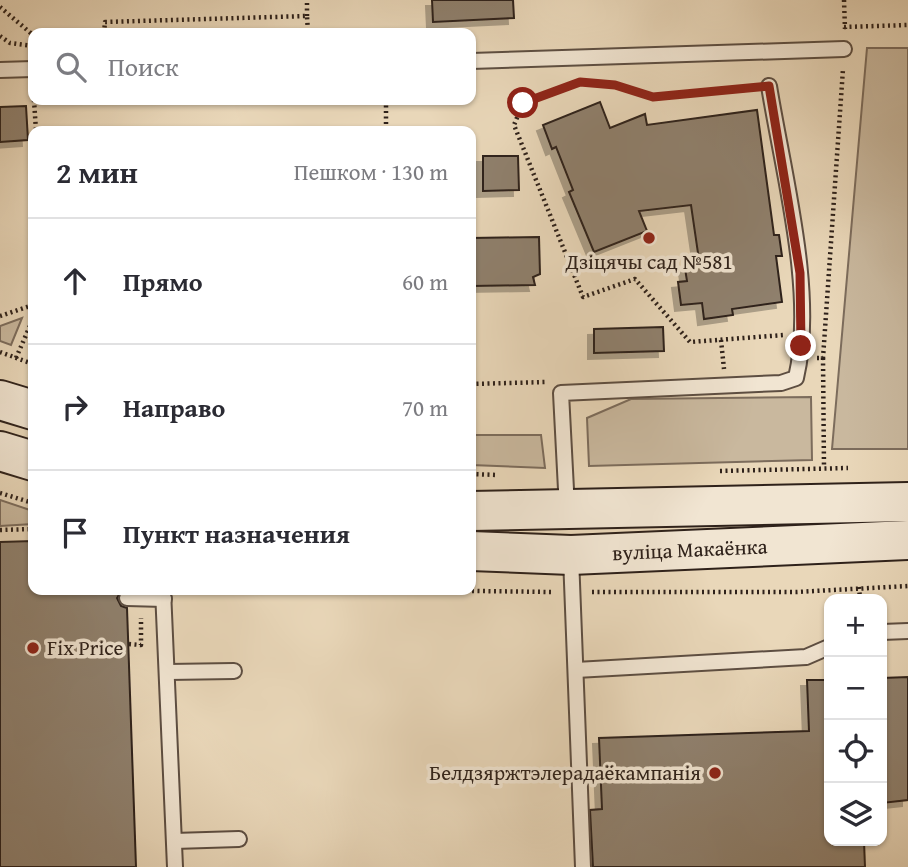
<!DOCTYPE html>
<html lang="ru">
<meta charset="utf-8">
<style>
:root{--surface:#fff;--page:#f2f2f3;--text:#2b2b33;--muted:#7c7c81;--line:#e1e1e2}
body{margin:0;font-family:"Gentium Book Plus",serif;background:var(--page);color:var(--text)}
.controls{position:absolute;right:21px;bottom:21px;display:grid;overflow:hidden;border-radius:14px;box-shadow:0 2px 5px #0004}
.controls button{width:63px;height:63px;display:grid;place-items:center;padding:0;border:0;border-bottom:2px solid var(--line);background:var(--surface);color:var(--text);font:35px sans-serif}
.stop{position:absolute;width:21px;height:21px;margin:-16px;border:5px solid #8f2418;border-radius:50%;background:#fff}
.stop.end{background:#8f2418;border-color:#fff;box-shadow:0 2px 7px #0008}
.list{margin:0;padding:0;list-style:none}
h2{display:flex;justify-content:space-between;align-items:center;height:91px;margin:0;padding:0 28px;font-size:30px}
h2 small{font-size:23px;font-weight:400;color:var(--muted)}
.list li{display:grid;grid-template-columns:46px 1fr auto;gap:21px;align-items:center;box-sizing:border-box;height:126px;padding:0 28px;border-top:2px solid var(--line)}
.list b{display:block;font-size:26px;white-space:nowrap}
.list em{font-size:23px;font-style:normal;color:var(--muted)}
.icon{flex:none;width:38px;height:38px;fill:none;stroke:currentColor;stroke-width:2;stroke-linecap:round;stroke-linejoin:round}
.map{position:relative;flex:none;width:908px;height:867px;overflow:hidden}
.search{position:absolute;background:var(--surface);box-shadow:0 2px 5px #0004;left:28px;top:28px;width:448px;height:77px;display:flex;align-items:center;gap:18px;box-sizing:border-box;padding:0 24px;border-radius:14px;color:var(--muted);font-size:26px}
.panel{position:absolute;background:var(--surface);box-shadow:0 2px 5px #0004;left:28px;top:126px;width:448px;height:469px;border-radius:14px}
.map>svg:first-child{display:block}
</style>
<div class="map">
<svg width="908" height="867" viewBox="0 0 908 867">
<defs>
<filter id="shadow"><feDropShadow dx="-6" dy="6" stdDeviation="0" flood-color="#0004"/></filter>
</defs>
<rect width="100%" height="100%" fill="#e9d7b9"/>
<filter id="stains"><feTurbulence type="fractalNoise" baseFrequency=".00286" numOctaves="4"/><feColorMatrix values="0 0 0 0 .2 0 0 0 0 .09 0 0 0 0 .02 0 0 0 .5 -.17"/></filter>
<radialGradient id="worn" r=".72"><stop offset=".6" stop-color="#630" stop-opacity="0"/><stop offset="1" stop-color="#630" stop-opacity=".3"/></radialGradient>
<!-- green -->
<g fill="#c9b89e" stroke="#7c6c5c" stroke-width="2">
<path d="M867,48H908V449H832Z"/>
<path d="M22,318L11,345L0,341V326Z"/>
<path d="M811,397L812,460L589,466L587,418L631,399Z"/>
<path d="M471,435H541L545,468L471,465Z"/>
<path d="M0,500L33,511V524L0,526Z"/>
</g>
<!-- building -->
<g fill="#8f806d" stroke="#2e211a" stroke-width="2" filter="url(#shadow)">
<path d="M432,0H513L514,18L433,22Z"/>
<path d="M600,102L610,128L645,114L647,125L757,110L774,235H779L782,256H776L782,302L732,309L733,315L704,319L702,303L681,305L678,282L687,281L684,262L699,260L691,205L639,211L647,231L594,252L569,192L573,190L556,147L552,149L543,125Z"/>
<path d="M26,106L28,140L0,142V107Z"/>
<path d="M483,156H518L519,190L483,191Z"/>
<path d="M539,237L540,274L533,277L535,285L471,286V238Z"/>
<path d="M663,327L664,351L594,353V329Z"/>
<path d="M33,541V590H122L117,598L121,606L127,608L136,867H0V542Z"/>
<path d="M908,677V800L882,803V678Z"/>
<path d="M807,680H829V841H864L865,867H593L590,810L602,809L599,738L809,731Z"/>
</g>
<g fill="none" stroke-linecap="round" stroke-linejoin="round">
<defs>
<g id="lane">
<path d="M471,61L844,49"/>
<path d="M0,70L33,69"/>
<path d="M567,509L561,393L781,383L796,378C816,293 783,173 769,86"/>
<path d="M571,557L583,867"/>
<path d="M163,590L175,867"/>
<path d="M127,598L164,599"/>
<path d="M882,632L908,631"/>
<path d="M576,670L806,657L829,647"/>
<path d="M168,672L234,671"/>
<path d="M174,841L239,839"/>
</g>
<g id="secondary">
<path d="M0,400L33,410"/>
<path d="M0,451L33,461"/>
<path d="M471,511L908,502"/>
<path id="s1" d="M471,551L571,555L908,540"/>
</g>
</defs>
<!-- lane casing -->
<use href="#lane" stroke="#5d4e42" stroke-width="18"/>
<!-- secondary casing -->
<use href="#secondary" stroke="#2e211a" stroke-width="42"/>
<!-- path -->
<g stroke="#2e211a" stroke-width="4.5" stroke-dasharray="2 3.5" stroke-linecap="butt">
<path d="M844,0L845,29"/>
<path d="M0,7L33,35"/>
<path d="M307,16V3"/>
<path d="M844,27L908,25"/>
<path d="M104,33L105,22L307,16L308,33"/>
<path d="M0,36L10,43L33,46"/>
<path d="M749,88L653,97L615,85L580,82L523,103L514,125L583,297L635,279L690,342L784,335"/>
<path d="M34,100L36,131"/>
<path d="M386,100V131"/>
<path d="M0,316L33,305"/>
<path d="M721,340L724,369"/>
<path d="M0,352L33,364"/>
<path d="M16,358L33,319"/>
<path d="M817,358H823L843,69"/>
<path d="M823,358L824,468"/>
<path d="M471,384L547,382"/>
<path d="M720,471L848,468"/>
<path d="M471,474L498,475"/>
<path d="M0,493L33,503"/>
<path d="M0,530L33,529"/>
<path d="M859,587L860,599"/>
<path d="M406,590L552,592"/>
<path d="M592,592H796L908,586"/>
<path d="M129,644L141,645V618"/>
</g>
<!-- lane -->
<use href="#lane" stroke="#f1e5d2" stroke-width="14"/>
<!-- secondary -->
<use href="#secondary" stroke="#f1e5d2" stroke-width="38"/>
</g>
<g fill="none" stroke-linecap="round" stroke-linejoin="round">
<!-- route -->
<path stroke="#8f2418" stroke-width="9" d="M523,103L580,82L615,85L653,97L769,86L800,273L801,346"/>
</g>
<!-- markers -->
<g fill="#8f2418" stroke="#f1e5d2" stroke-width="2.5">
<circle cx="649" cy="238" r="7"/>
<circle cx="33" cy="648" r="7"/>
<circle cx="715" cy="773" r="7"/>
</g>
<g text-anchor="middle" stroke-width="7" stroke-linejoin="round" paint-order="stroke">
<!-- poi labels -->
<g font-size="21" fill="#2e211a" stroke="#f1e5d2">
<text x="649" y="269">Дзіцячы сад №581</text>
<text x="47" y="655" text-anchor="start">Fix Price</text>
<text x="701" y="780" text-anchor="end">Белдзяржтэлерадаёкампанія</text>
</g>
<!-- street labels -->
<g font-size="21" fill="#2e211a" stroke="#f1e5d2">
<text dy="7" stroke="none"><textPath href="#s1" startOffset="219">вуліца Макаёнка</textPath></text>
</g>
</g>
<rect width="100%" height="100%" filter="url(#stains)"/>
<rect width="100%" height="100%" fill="url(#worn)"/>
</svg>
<div class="controls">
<button>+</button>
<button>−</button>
<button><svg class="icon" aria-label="locate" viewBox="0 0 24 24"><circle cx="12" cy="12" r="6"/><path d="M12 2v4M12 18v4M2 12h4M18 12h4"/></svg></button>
<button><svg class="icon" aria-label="layers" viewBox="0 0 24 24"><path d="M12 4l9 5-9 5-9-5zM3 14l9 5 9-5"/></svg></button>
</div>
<div class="stop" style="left:523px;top:103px"></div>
<div class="stop end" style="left:801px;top:346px"></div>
<div class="search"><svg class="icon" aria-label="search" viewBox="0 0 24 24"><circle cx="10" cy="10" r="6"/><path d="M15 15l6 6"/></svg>Поиск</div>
<section class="panel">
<h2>2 мин<small>Пешком · 130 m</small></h2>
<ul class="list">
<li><svg class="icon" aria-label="ahead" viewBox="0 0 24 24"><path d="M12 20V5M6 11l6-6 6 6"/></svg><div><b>Прямо</b></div><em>60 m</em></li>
<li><svg class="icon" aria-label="right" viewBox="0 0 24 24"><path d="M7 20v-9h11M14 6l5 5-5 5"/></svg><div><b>Направо</b></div><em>70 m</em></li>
<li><svg class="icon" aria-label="arrive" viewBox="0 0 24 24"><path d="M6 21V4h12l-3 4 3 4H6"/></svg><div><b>Пункт назначения</b></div></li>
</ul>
</section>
</div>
